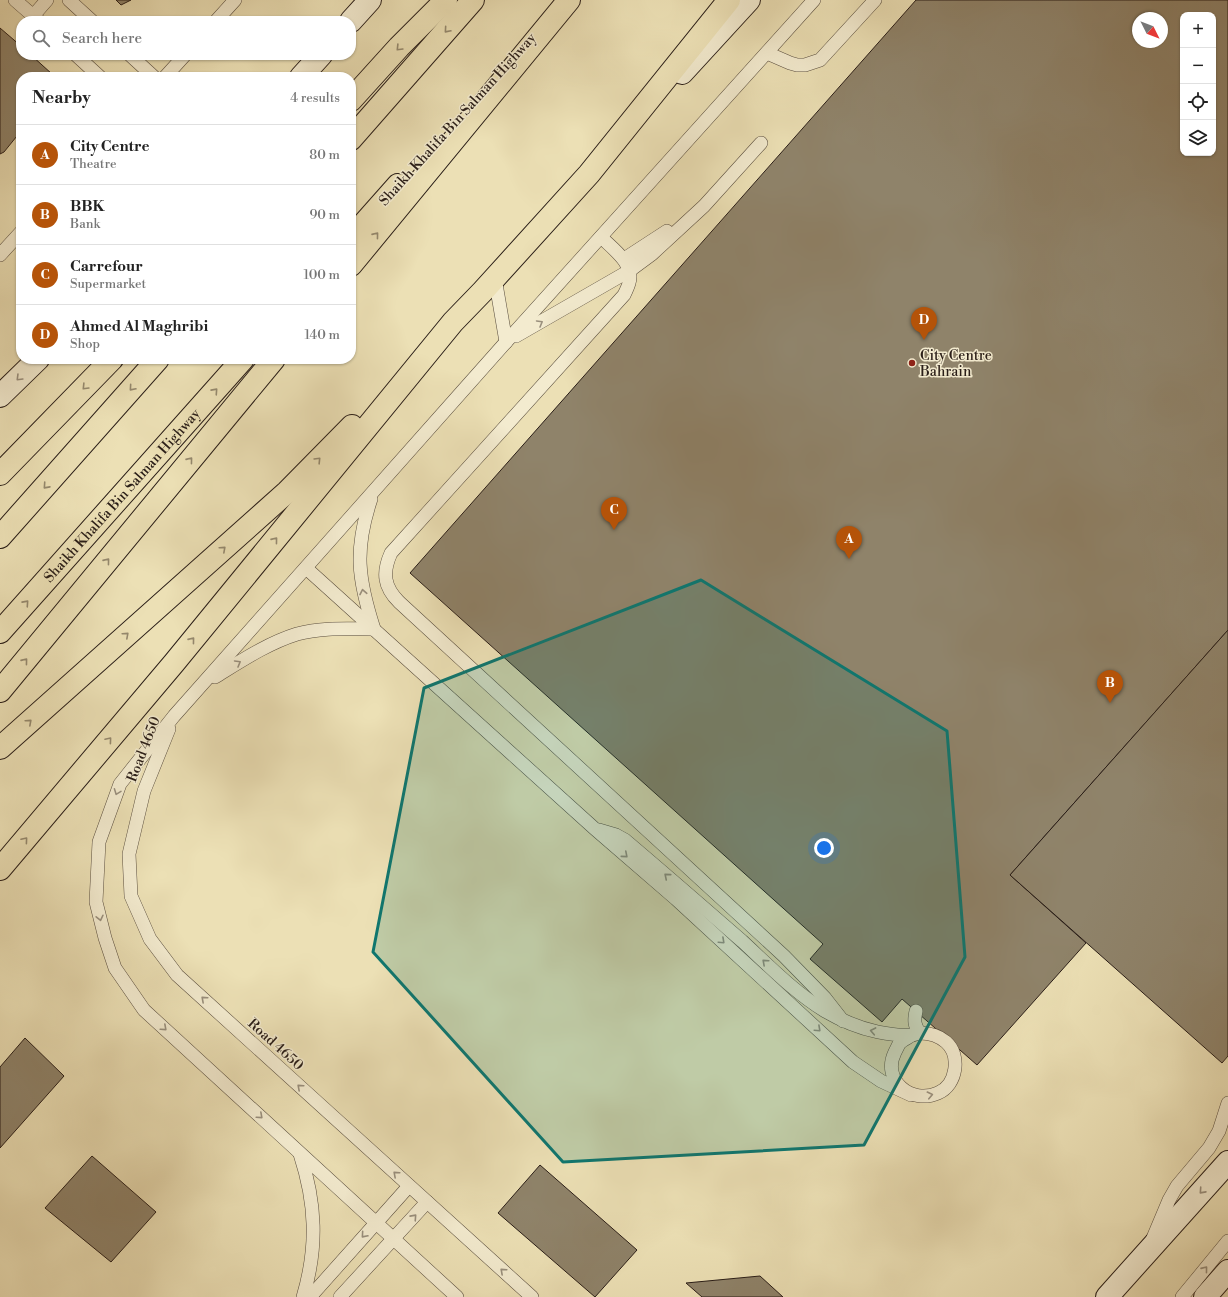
<!DOCTYPE html>
<meta charset="utf-8">
<style>
:root{--surface:#fff;--page:#f2f2f2;--text:#222;--muted:#767676;--line:#e0e0e0;--accent:#b45309}
body{margin:0;font-family:"Libre Bodoni",serif;background:var(--page);color:var(--text)}
.controls{position:absolute;right:12px;top:12px;display:grid;overflow:hidden;border-radius:8px;box-shadow:0 1px 3px #0004}
.controls button{width:36px;height:36px;display:grid;place-items:center;padding:0;border:0;border-bottom:1px solid var(--line);background:var(--surface);color:var(--text);font:20px sans-serif}
.compass{position:absolute;left:1132px;top:12px;width:36px;height:36px;border-radius:50%;background:var(--surface);box-shadow:0 1px 3px #0004;rotate:132deg}
.you{position:absolute;left:824px;top:848px;width:14px;height:14px;margin:-10px;border:3px solid #fff;border-radius:50%;background:#1a73e8;box-shadow:0 0 0 6px #1a73e833}
.badge{display:grid;place-items:center;width:26px;height:26px;border-radius:50%;background:var(--accent);color:#fff;font-size:13px;font-weight:700}
.pin{position:absolute;translate:-50% -33px;filter:drop-shadow(0 1px 2px #0008)}
.pin::after{content:'';position:absolute;top:21px;width:14px;height:12px;background:inherit;clip-path:polygon(0 0,100% 0,50% 100%)}
.list{margin:0;padding:0;list-style:none}
h2{display:flex;justify-content:space-between;align-items:center;height:52px;margin:0;padding:0 16px;font-size:17px}
h2 small{font-size:13px;font-weight:400;color:var(--muted)}
.list li{display:grid;grid-template-columns:26px 1fr auto;gap:12px;align-items:center;box-sizing:border-box;height:60px;padding:0 16px;border-top:1px solid var(--line)}
.list b{display:block;font-size:15px;white-space:nowrap}
.list p{margin:0;font-size:13px;white-space:nowrap;color:var(--muted)}
.list em{font-size:13px;font-style:normal;color:var(--muted)}
.icon{flex:none;width:22px;height:22px;fill:none;stroke:currentColor;stroke-width:2;stroke-linecap:round;stroke-linejoin:round}
.map{position:relative;flex:none;width:1228px;height:1297px;overflow:hidden}
.search{position:absolute;background:var(--surface);box-shadow:0 1px 3px #0004;left:16px;top:16px;width:340px;height:44px;display:flex;align-items:center;gap:10px;box-sizing:border-box;padding:0 14px;border-radius:16px;color:var(--muted);font-size:15px}
.panel{position:absolute;background:var(--surface);box-shadow:0 1px 3px #0004;left:16px;top:72px;width:340px;height:292px;border-radius:16px}
.map>svg:first-child{display:block}
</style>
<div class="map">
<svg width="1228" height="1297" viewBox="0 0 1228 1297">
<rect width="100%" height="100%" fill="#ece0b5"/>
<filter id="stains"><feTurbulence type="fractalNoise" baseFrequency=".005" numOctaves="4"/><feColorMatrix values="0 0 0 0 .2 0 0 0 0 .09 0 0 0 0 .02 0 0 0 .5 -.17"/></filter>
<radialGradient id="worn" r=".72"><stop offset=".6" stop-color="#630" stop-opacity="0"/><stop offset="1" stop-color="#630" stop-opacity=".3"/></radialGradient>
<!-- building -->
<g fill="#8f836a" stroke="#2a1e18" fill-rule="evenodd">
<path d="M116,0H131L121,5Z"/>
<path d="M916,0H1228V630L1010,875L1086,943L977,1065L902,999L882,1022L810,959L823,944L410,573ZM1183,15H1213V153H1183ZM1138,18H1162V42H1138Z"/>
<path d="M0,28L21,46V55H31L52,74L51,77H21V131L4,152L0,154Z"/>
<path d="M1228,630V1056L1222,1063L1010,875Z"/>
<path d="M25,1038L64,1076L0,1148V1067Z"/>
<path d="M92,1156L156,1212L111,1262L45,1208Z"/>
<path d="M540,1165L637,1250L595,1297L498,1213Z"/>
<path d="M760,1276L783,1297H702L686,1283Z"/>
</g>
<g fill="none" stroke-linecap="round" stroke-linejoin="round">
<defs>
<g id="service">
<path d="M15,0L39,21"/>
<path d="M69,0L92,21"/>
<path d="M33,16L47,0"/>
<path d="M216,21L235,0"/>
<path d="M767,53L790,63L797,65H805L820,60L875,0"/>
<path d="M76,55L100,77"/>
<path d="M130,55L154,77"/>
<path d="M165,77L185,55"/>
<path d="M601,237C613,249 635,264 629,283C628,287 626,291 624,295L391,553C382,573 384,587 399,602L784,956L825,998L843,1021"/>
<path d="M0,255L21,232"/>
<path d="M624,259L667,231"/>
<path d="M495,278L506,342"/>
<path d="M516,336L629,271L652,254L704,206L761,143"/>
<path d="M306,568L595,829L676,899L853,1062L881,1081L911,1095"/>
<path d="M215,677C241,661 268,643 297,634C322,627 348,629 374,629C358,579 354,550 371,499"/>
<path d="M169,729L144,791L129,854L131,896L150,939L177,975L532,1297"/>
<path d="M599,830L616,835L625,840C664,873 703,907 742,941C768,965 794,992 825,1011C842,1021 859,1028 878,1032C888,1034 901,1036 912,1035C915,1035 917,1033 920,1033C929,1033 939,1036 946,1042C961,1055 957,1085 938,1093C911,1105 881,1080 895,1052C896,1050 898,1046 899,1044C902,1040 908,1038 912,1035"/>
<path d="M916,1011C914,1020 914,1026 920,1033"/>
<path d="M300,1154C316,1203 318,1247 303,1297"/>
<path d="M1153,1238L1169,1200L1177,1186L1209,1148L1219,1131L1228,1103"/>
<path d="M310,1297L409,1186"/>
<path d="M340,1297L427,1202"/>
<path d="M457,1297L144,1010L115,968L105,938L96,902L99,842L120,784L174,716L506,342L814,0"/>
<path d="M1182,1297L1228,1241"/>
</g>
<g id="secondary">
<path d="M351,21L370,0"/>
<path d="M682,73L749,0"/>
<path d="M301,77L321,55"/>
<path d="M0,396L38,359"/>
<path d="M1107,1297L1228,1162"/>
<path d="M1205,1297L1228,1271"/>
</g>
<g id="motorway">
<path d="M351,100L399,47L446,0"/>
<path d="M351,139L473,0"/>
<path d="M351,238L398,185"/>
<path d="M351,265L569,0"/>
<path d="M0,474L112,359"/>
<path d="M0,537L158,359"/>
<path id="s1" d="M0,632L243,359"/>
<path d="M0,691L274,359"/>
<path d="M0,748L287,492L352,426"/>
<path d="M0,869L174,663L453,322L483,291L589,174L729,0"/>
</g>
</defs>
<!-- service casing -->
<use href="#service" stroke="#5a4e3f" stroke-width="14"/>
<!-- secondary casing -->
<use href="#secondary" stroke="#2a1e18" stroke-width="24"/>
<!-- motorway casing -->
<use href="#motorway" stroke="#2a1e18" stroke-width="24"/>
<!-- service -->
<use href="#service" stroke="#f3ebcf" stroke-width="13"/>
<!-- secondary -->
<use href="#secondary" stroke="#f3ebcf" stroke-width="22"/>
<!-- motorway -->
<use href="#motorway" stroke="#ece0b5" stroke-width="22"/>
</g>
<!-- one-way arrows -->
<defs><path id="oneway-chevron" d="M-2-3.5L2.5 0L-2 3.5" fill="none" stroke-width="1.6" stroke-linecap="round" stroke-linejoin="round"/></defs>
<g stroke="#95896e">
<use href="#oneway-chevron" transform="translate(447 30) rotate(131)"/>
<use href="#oneway-chevron" transform="translate(399 48) rotate(134)"/>
<use href="#oneway-chevron" transform="translate(376 235) rotate(-51)"/>
<use href="#oneway-chevron" transform="translate(85 387) rotate(134)"/>
<use href="#oneway-chevron" transform="translate(132 388) rotate(131)"/>
<use href="#oneway-chevron" transform="translate(215 391) rotate(-48)"/>
<use href="#oneway-chevron" transform="translate(190 460) rotate(-51)"/>
<use href="#oneway-chevron" transform="translate(318 460) rotate(-46)"/>
<use href="#oneway-chevron" transform="translate(46 486) rotate(132)"/>
<use href="#oneway-chevron" transform="translate(275 540) rotate(-51)"/>
<use href="#oneway-chevron" transform="translate(223 549) rotate(-42)"/>
<use href="#oneway-chevron" transform="translate(107 561) rotate(-51)"/>
<use href="#oneway-chevron" transform="translate(26 603) rotate(-48)"/>
<use href="#oneway-chevron" transform="translate(126 635) rotate(-42)"/>
<use href="#oneway-chevron" transform="translate(192 640) rotate(-51)"/>
<use href="#oneway-chevron" transform="translate(25 661) rotate(-51)"/>
<use href="#oneway-chevron" transform="translate(29 722) rotate(-42)"/>
<use href="#oneway-chevron" transform="translate(109 740) rotate(-50)"/>
<use href="#oneway-chevron" transform="translate(25 840) rotate(-50)"/>
</g>
<g stroke="#998f7d">
<use href="#oneway-chevron" transform="translate(540 323) rotate(-30)"/>
<use href="#oneway-chevron" transform="translate(19 378) rotate(135)"/>
<use href="#oneway-chevron" transform="translate(363 592) rotate(-101)"/>
<use href="#oneway-chevron" transform="translate(238 663) rotate(-30)"/>
<use href="#oneway-chevron" transform="translate(117 792) rotate(111)"/>
<use href="#oneway-chevron" transform="translate(625 855) rotate(41)"/>
<use href="#oneway-chevron" transform="translate(667 876) rotate(-140)"/>
<use href="#oneway-chevron" transform="translate(100 918) rotate(77)"/>
<use href="#oneway-chevron" transform="translate(722 941) rotate(43)"/>
<use href="#oneway-chevron" transform="translate(765 962) rotate(-138)"/>
<use href="#oneway-chevron" transform="translate(204 999) rotate(-138)"/>
<use href="#oneway-chevron" transform="translate(164 1028) rotate(42)"/>
<use href="#oneway-chevron" transform="translate(818 1029) rotate(43)"/>
<use href="#oneway-chevron" transform="translate(873 1031) rotate(-169)"/>
<use href="#oneway-chevron" transform="translate(300 1087) rotate(-138)"/>
<use href="#oneway-chevron" transform="translate(930 1095) rotate(-13)"/>
<use href="#oneway-chevron" transform="translate(260 1116) rotate(42)"/>
<use href="#oneway-chevron" transform="translate(396 1174) rotate(-138)"/>
<use href="#oneway-chevron" transform="translate(1202 1191) rotate(132)"/>
<use href="#oneway-chevron" transform="translate(414 1217) rotate(-48)"/>
<use href="#oneway-chevron" transform="translate(364 1235) rotate(131)"/>
<use href="#oneway-chevron" transform="translate(1205 1269) rotate(-51)"/>
<use href="#oneway-chevron" transform="translate(503 1271) rotate(-138)"/>
</g>
<!-- marked area -->
<path fill="#0f766e" fill-opacity="0.2" stroke="#0f766e" stroke-width="3" stroke-linejoin="round" d="M701,580L947,731L965,957L864,1145L563,1162L373,952L424,688Z"/>
<!-- markers -->
<circle fill="#8f2418" stroke="#f3ebcf" stroke-width="1.5" cx="912" cy="363" r="4"/>
<g text-anchor="middle" stroke-width="3" stroke-linejoin="round" paint-order="stroke">
<!-- street labels -->
<g font-size="14" fill="#2a1e18" stroke="#f3ebcf">
<text transform="translate(457 119) rotate(-48)" y="5">Shaikh Khalifa Bin Salman Highway</text>
<text dy="5" stroke="none"><textPath href="#s1" startOffset="183">Shaikh Khalifa Bin Salman Highway</textPath></text>
<text transform="translate(143 749) rotate(-69)" y="5">Road 4650</text>
<text transform="translate(276 1044) rotate(42)" y="5">Road 4650</text>
</g>
<!-- poi labels -->
<g font-size="14" fill="#2a1e18" stroke="#f3ebcf" text-anchor="start">
<text x="920" y="360">City Centre<tspan x="920" dy="16">Bahrain</tspan></text>
</g>
</g>
<rect width="100%" height="100%" filter="url(#stains)"/>
<rect width="100%" height="100%" fill="url(#worn)"/>
</svg>
<div class="controls">
<button>+</button>
<button>−</button>
<button><svg class="icon" aria-label="locate" viewBox="0 0 24 24"><circle cx="12" cy="12" r="6"/><path d="M12 2v4M12 18v4M2 12h4M18 12h4"/></svg></button>
<button><svg class="icon" aria-label="layers" viewBox="0 0 24 24"><path d="M12 4l9 5-9 5-9-5zM3 14l9 5 9-5"/></svg></button>
</div>
<svg class="compass" viewBox="-18 -18 36 36"><path d="M0-13l5 13h-10z" fill="#e53935"/><path d="M0 13l5-13h-10z" fill="#767676"/></svg>
<div class="you"></div>
<div class="pin badge" style="left:849px;top:559px">A</div>
<div class="pin badge" style="left:1110px;top:703px">B</div>
<div class="pin badge" style="left:614px;top:530px">C</div>
<div class="pin badge" style="left:924px;top:340px">D</div>
<div class="search"><svg class="icon" aria-label="search" viewBox="0 0 24 24"><circle cx="10" cy="10" r="6"/><path d="M15 15l6 6"/></svg>Search here</div>
<section class="panel">
<h2>Nearby<small>4 results</small></h2>
<ul class="list">
<li><span class="badge">A</span><div><b>City Centre</b><p>Theatre</p></div><em>80 m</em></li>
<li><span class="badge">B</span><div><b>BBK</b><p>Bank</p></div><em>90 m</em></li>
<li><span class="badge">C</span><div><b>Carrefour</b><p>Supermarket</p></div><em>100 m</em></li>
<li><span class="badge">D</span><div><b>Ahmed Al Maghribi</b><p>Shop</p></div><em>140 m</em></li>
</ul>
</section>
</div>
